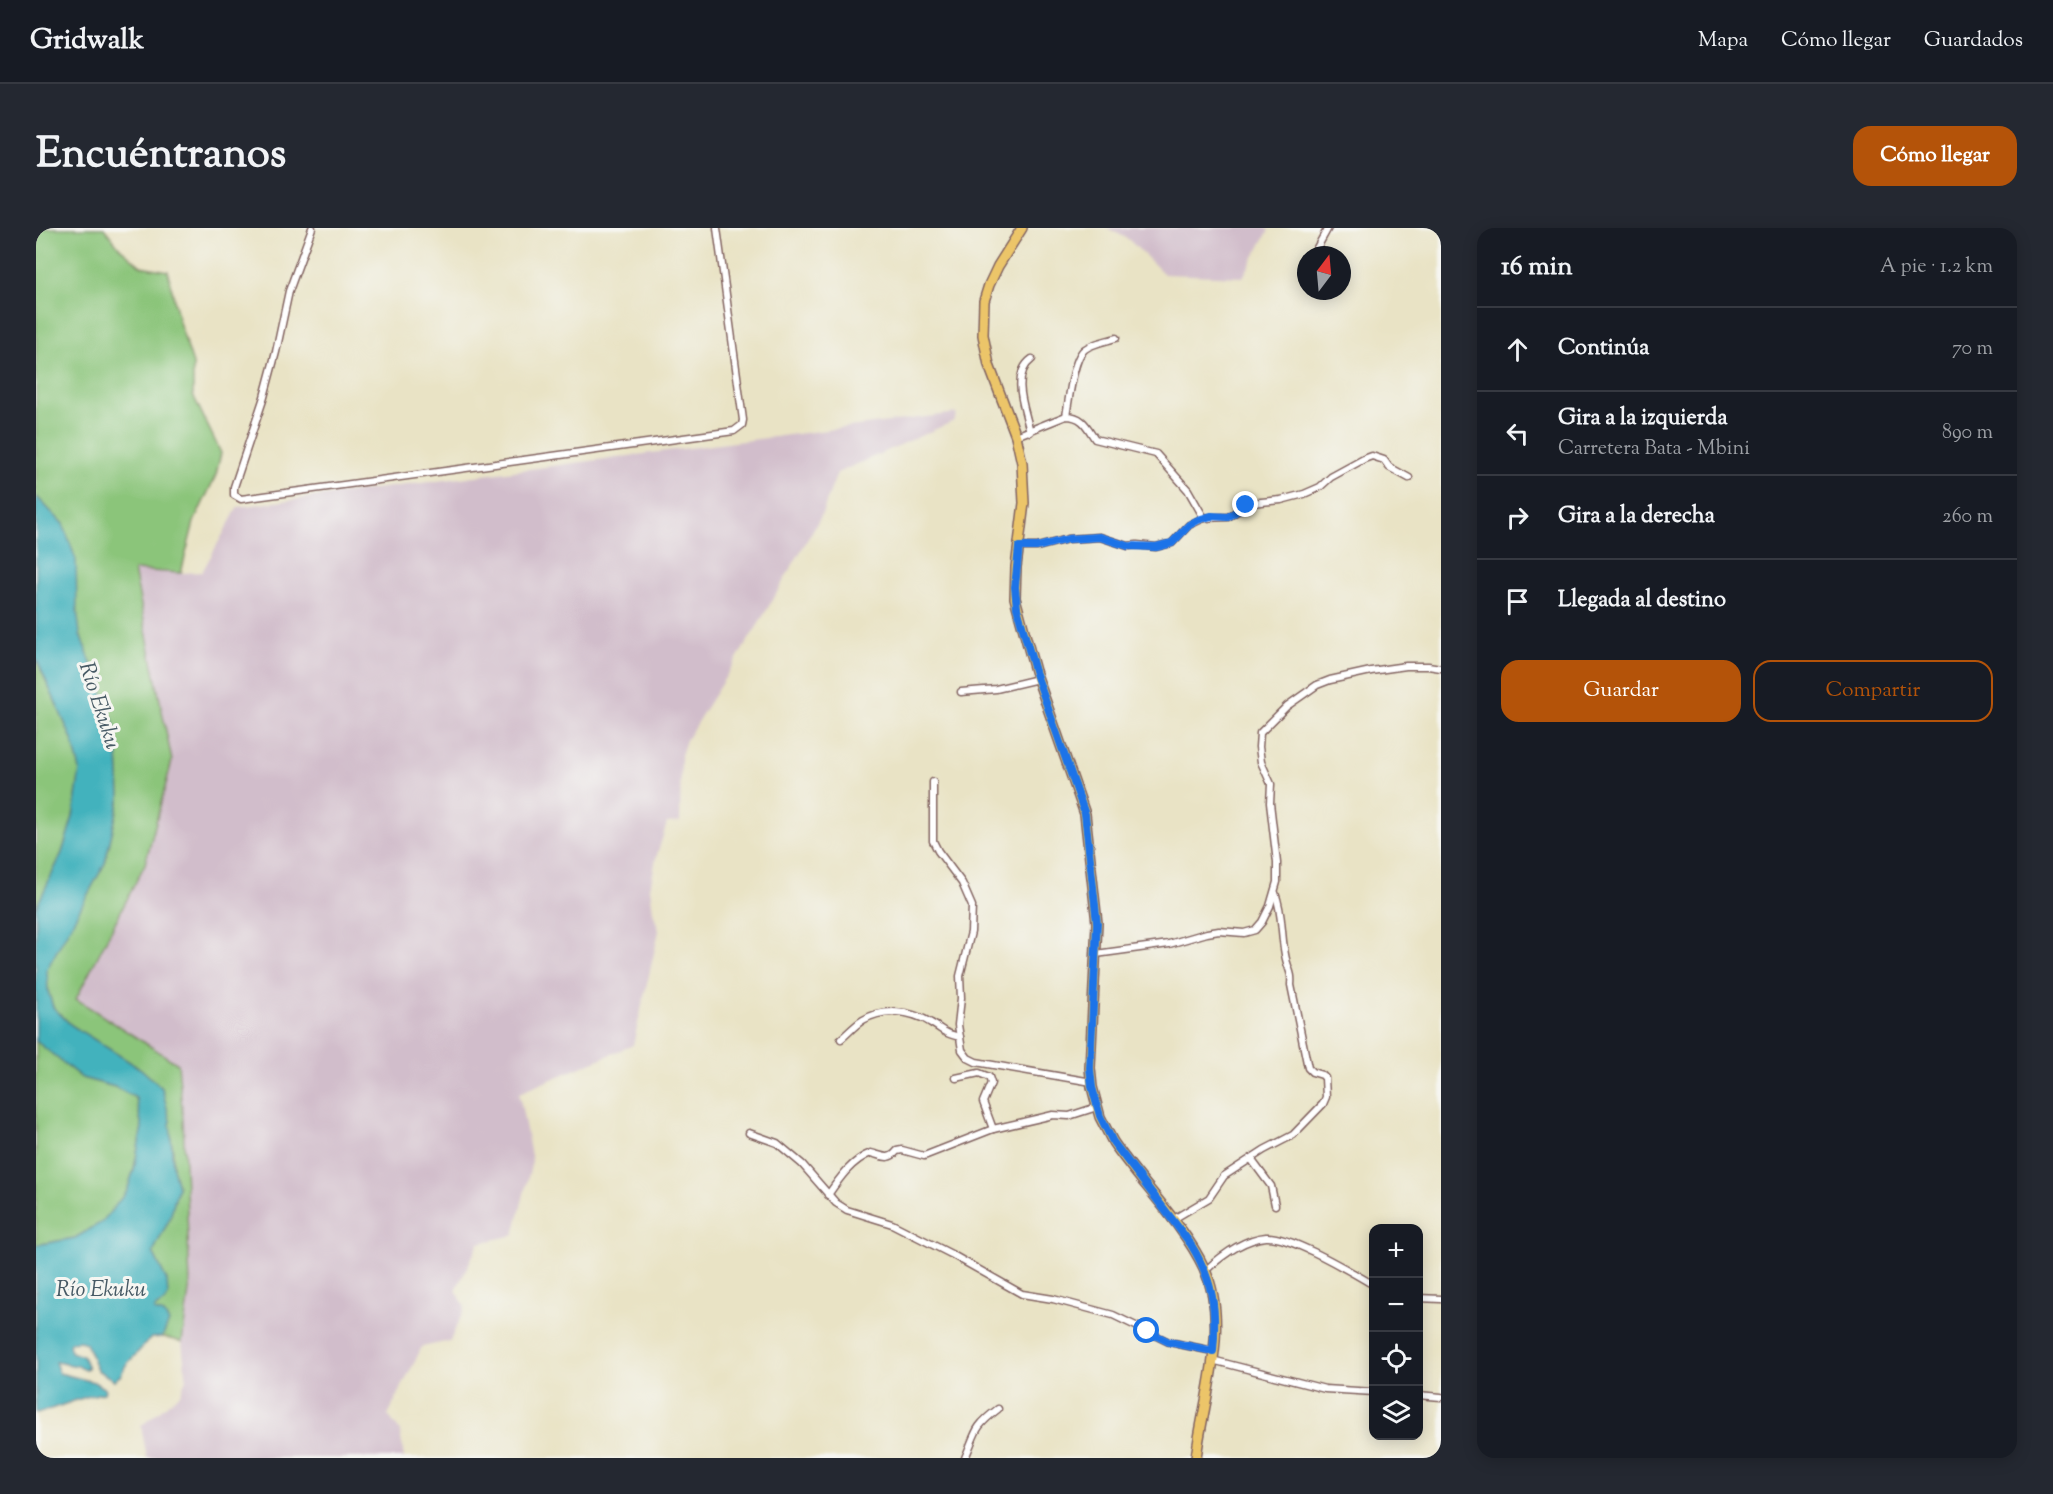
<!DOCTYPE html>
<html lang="es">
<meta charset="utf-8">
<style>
:root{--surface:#171b24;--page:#242831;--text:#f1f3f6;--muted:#9ea1a6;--line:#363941;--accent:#b45309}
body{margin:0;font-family:"Sorts Mill Goudy",serif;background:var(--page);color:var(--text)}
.controls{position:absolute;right:18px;bottom:18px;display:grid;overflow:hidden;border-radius:12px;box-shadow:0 3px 15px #0003}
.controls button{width:54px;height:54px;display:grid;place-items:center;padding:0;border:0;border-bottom:2px solid var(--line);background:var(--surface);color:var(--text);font:30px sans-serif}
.compass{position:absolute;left:1261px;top:18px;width:54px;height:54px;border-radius:50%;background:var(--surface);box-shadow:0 3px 15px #0003;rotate:16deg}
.stop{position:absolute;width:18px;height:18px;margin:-14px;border:4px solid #1a73e8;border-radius:50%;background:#fff}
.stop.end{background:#1a73e8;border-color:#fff;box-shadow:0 2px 6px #0008}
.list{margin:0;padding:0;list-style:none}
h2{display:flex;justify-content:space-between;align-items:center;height:78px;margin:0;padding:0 24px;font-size:26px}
h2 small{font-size:20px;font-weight:400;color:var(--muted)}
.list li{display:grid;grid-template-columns:39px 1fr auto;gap:18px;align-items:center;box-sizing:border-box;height:84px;padding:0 24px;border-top:2px solid var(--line)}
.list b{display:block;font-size:22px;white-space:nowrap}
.list p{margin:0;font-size:20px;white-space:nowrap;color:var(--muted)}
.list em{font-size:20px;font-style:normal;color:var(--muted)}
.actions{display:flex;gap:12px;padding:18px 24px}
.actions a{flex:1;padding:14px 0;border:2px solid var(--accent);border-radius:18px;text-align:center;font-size:21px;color:var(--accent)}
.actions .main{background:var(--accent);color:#fff}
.icon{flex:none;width:33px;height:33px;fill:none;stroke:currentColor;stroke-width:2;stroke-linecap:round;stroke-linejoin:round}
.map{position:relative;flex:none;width:1405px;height:1230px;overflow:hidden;border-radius:18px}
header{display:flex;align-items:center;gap:36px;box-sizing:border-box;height:84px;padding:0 30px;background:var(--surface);border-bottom:2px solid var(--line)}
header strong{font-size:28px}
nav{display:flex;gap:33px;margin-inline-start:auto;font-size:21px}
.intro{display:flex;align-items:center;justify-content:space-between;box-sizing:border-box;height:144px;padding:0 36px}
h1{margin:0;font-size:42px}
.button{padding:15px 27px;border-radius:18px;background:var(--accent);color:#fff;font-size:21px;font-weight:700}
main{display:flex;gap:36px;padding:0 36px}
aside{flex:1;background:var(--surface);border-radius:18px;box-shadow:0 3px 15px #0003}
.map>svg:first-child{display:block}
</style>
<header>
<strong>Gridwalk</strong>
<nav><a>Mapa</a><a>Cómo llegar</a><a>Guardados</a></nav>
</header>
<div class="intro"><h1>Encuéntranos</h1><a class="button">Cómo llegar</a></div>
<main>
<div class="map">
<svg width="1405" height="1230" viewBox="0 0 1405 1230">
<rect width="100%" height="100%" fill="#f6f6f2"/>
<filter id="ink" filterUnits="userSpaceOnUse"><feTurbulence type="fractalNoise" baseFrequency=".0167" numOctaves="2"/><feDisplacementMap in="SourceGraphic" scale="12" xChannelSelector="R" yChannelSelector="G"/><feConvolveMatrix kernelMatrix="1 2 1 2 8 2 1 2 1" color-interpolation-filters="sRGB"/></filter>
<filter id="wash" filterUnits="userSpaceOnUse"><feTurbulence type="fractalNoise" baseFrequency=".008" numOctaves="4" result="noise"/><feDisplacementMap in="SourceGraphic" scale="24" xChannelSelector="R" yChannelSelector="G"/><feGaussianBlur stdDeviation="1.35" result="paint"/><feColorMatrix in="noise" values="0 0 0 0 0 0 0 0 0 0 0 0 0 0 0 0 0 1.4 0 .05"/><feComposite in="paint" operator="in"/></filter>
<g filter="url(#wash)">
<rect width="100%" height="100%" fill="#e9e3c5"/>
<!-- industrial -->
<g fill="#d1bdcb">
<path d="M1071,0H1229L1233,2L1207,49L1128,46L1092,11Z"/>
<path d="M921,185L918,193L801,245L785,288L722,397L650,512L645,527L644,594L631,595L620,630L614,660L617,683L623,703L597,817L483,865L496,933L478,1007L443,1015L420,1062L429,1079L414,1113L386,1119L352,1187L364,1203L368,1230H111L105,1198L144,1166L150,1151L146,1114L154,1056L147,891L40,771L109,636L106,379L98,341L145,345L166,344L202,279Z"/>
</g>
<!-- green -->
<g fill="#8bc57a" stroke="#6a7252" stroke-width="1.5">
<path d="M0,0H68L84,20L105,38L132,43L143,94L157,136V167L185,225L180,247L158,294L145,345L98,342L136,533L109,636L40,771L142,836L147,891L154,1056L146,1114L126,1109L129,1103L122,1085L118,1083L119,1080L127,1075L131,1053L117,1024L134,990L142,959L137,940V923L126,860L105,841L35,797L17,779L12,763L10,741L69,635L84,570L81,504L44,406L27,296L0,268Z"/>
<path d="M0,430L36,511L44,542L37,589L26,625L0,680Z"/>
<path d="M0,813L46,850L79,859L100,870L106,899L98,941L91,963L67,994L39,1010L0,1017Z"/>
</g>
<!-- water -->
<path fill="#43b2bd" stroke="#466874" stroke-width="1.5" d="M0,268L27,296L40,332L41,381L44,406L81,504L84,570L69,635L11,741L12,763L17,779L35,797L105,841L126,860L134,892L137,940L142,959L134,990L117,1024L131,1053L132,1069L127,1075L119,1080L118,1083L128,1086L133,1094L126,1109L115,1110L90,1137L84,1148L78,1152L61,1142L50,1115L44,1113L35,1114L33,1117L35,1124L47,1128L52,1140L48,1142L42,1138L19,1134L23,1145L58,1154L69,1161L68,1165C44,1168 24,1180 0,1185V1017L39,1010L66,994L91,963L98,941L106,899L100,870L79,859L46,850L0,813V680L26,625L37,589L44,542L36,511L0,430Z"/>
</g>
<g filter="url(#ink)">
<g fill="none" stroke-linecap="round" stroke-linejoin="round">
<defs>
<g id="street">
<path d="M276,0L253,63L240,124L228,169L198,259V267L205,271L698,203L706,197L707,192L681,0"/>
<path d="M1277,27L1292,0"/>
<path d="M1030,188C1033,173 1037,129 1049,121C1057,115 1071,113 1080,110"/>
<path d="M994,204C989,181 974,147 996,131"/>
<path d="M980,208L1030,188C1047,188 1051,199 1059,211L1120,226L1152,262L1168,290"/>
<path d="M983,319H1001L1032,311L1064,309L1092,318L1101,317L1120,319L1136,315L1153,297L1168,290L1192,289L1215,275L1245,272L1268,266L1284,259L1295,249L1328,231L1336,228L1348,232L1353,239L1373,250"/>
<path d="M925,464L960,461L1002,451"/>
<path d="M897,554V613L902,623L926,655L936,678L935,704L924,748L925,770L922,797L926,822L932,830L940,834L1056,854"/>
<path d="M1060,726L1133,716L1171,705L1183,703L1208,705L1219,702L1226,694L1234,678L1241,654V635L1234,575L1235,556L1225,534L1223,519L1224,505L1251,478L1281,457L1294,452L1335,443L1370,438H1392L1405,440"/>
<path d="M805,811C812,805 819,797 827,792C847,780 875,782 895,795C909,803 907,805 924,809"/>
<path d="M920,850L943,845L953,849L955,855L947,874L957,901"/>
<path d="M713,905L741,915L766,936L800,975L811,982L856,996L915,1026L986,1066L1017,1071L1077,1087L1133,1114L1177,1123"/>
<path d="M1215,931L1235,958L1239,977"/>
<path d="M792,967C803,951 816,932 835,925C847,928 853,933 861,923L866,922L888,928L957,901L1017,887L1033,888L1061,879"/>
<path d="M1136,992L1173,970L1188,948L1228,922L1257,907L1287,876L1290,869L1289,850L1286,847L1276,844L1272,840L1255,757C1256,747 1254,744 1251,735C1244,712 1248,687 1239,665"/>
<path d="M1169,1043C1185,1028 1208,1011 1230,1009C1254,1007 1315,1044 1338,1057"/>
<path d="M1382,1070L1405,1071"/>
<path d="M1176,1132L1289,1161L1338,1164"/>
<path d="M1382,1167L1405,1169"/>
<path d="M929,1230C941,1203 937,1200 962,1181"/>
</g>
<path id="primary" d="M986,0L962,38L953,57L948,73L947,107L953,137L980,208L986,235L988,275L980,339L979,370L999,443L1049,586L1061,695L1054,840L1056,859L1064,889L1077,914C1105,955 1148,997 1168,1040C1195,1097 1167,1171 1160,1230"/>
</defs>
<!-- street casing -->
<use href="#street" stroke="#826461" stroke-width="9"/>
<!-- primary casing -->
<use href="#primary" stroke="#826461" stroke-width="12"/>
<!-- street -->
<use href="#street" stroke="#fff" stroke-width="6"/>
<!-- primary -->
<use href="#primary" stroke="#ecc569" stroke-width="9"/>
</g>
</g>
<g fill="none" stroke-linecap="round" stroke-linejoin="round" filter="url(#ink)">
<!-- route -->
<path stroke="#1a73e8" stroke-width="8" d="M1111,1103L1133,1114L1177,1123C1181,1080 1177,1052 1154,1015L1077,914L1064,888L1056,859L1054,840L1061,695L1049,586L999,443L981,380L979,359L983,319H1001L1032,311L1064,309L1092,318L1120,319L1136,315L1153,297L1162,292L1175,288L1192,289L1210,277"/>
</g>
<g text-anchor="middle" stroke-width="6" stroke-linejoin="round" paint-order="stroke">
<!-- water labels -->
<g font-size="22" font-style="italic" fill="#475a65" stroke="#f6f6f2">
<text transform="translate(65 477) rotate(72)" y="8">Río Ekuku</text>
<text x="65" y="1068">Río Ekuku</text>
</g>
</g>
</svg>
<div class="controls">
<button>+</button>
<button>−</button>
<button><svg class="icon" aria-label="locate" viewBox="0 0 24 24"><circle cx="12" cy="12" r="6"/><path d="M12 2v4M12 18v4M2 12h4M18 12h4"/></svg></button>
<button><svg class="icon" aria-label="layers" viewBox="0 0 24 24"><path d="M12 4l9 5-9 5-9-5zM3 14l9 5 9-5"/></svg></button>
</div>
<svg class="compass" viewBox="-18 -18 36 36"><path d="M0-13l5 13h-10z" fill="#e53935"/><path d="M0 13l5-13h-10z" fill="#9ea1a6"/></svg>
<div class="stop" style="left:1111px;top:1103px"></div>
<div class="stop end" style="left:1210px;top:277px"></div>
</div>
<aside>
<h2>16 min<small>A pie · 1.2 km</small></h2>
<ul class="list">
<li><svg class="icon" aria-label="ahead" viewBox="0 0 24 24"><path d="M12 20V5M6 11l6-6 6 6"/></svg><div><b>Continúa</b></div><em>70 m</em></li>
<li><svg class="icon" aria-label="left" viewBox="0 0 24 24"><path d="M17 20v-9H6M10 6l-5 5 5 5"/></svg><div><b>Gira a la izquierda</b><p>Carretera Bata - Mbini</p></div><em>890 m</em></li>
<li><svg class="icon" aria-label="right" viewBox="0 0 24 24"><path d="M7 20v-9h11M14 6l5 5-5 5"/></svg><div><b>Gira a la derecha</b></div><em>260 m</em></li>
<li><svg class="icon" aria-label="arrive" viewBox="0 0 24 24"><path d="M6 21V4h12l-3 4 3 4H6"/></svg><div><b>Llegada al destino</b></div></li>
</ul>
<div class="actions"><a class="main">Guardar</a><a>Compartir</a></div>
</aside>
</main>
